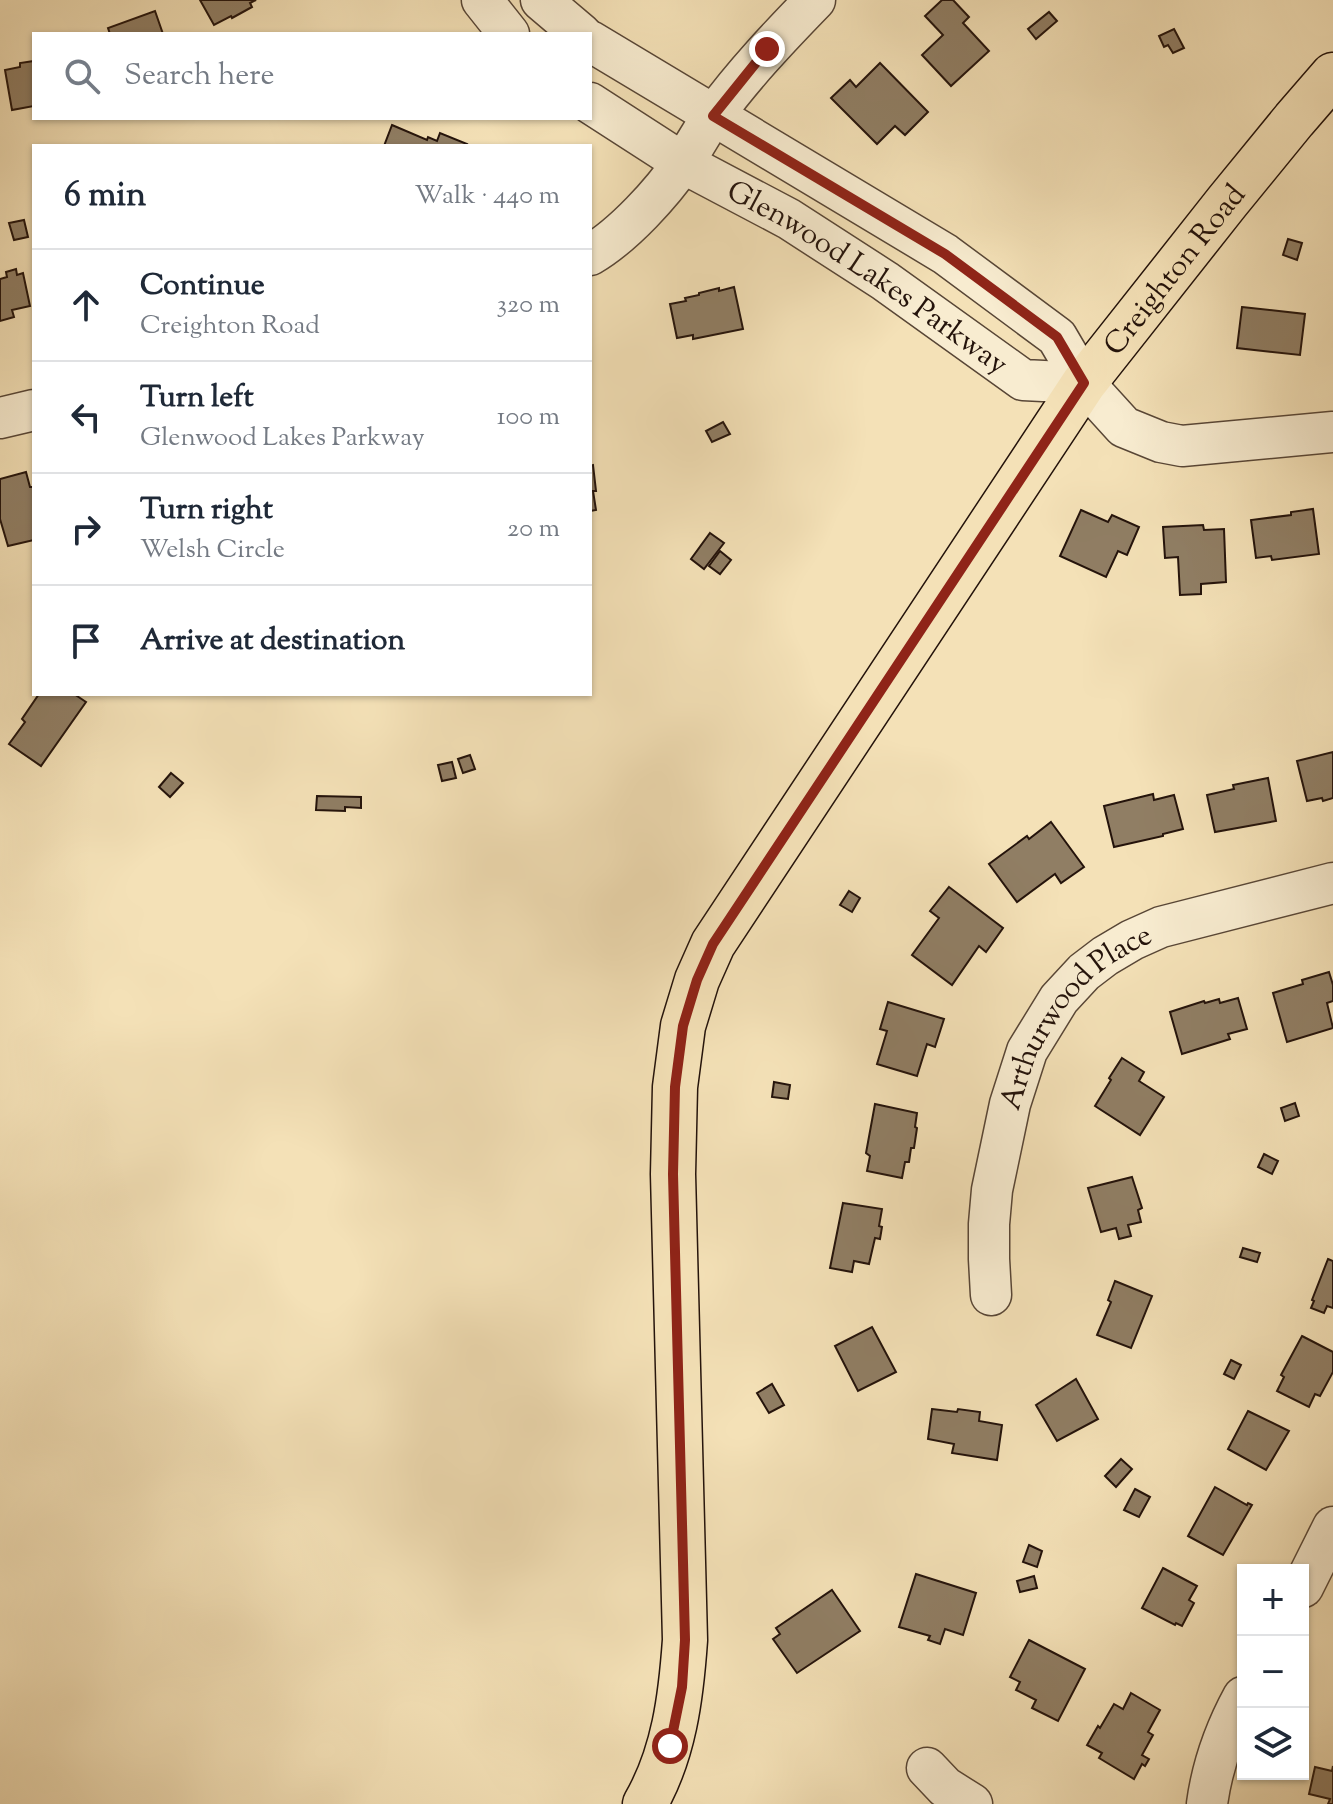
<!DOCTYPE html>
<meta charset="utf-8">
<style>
:root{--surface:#fff;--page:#f6f6f7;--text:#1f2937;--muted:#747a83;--line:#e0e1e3}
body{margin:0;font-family:"Sorts Mill Goudy",serif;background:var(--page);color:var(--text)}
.controls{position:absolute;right:24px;bottom:24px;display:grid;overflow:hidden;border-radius:0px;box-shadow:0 2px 6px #0004}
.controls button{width:72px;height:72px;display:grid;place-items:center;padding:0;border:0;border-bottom:2px solid var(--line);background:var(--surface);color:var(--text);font:40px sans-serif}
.stop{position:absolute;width:24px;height:24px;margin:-18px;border:6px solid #8f2418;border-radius:50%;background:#fff}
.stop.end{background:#8f2418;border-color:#fff;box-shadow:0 2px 8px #0008}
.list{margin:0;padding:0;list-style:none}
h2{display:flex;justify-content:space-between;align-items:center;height:104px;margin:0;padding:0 32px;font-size:34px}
h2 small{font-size:26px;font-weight:400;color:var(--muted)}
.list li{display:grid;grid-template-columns:52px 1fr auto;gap:24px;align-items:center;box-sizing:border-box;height:112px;padding:0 32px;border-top:2px solid var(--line)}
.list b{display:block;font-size:30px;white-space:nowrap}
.list p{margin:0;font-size:26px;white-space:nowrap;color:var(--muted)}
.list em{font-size:26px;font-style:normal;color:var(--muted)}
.icon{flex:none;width:44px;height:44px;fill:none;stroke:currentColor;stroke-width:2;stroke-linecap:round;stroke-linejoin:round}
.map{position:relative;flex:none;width:1333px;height:1804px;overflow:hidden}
.search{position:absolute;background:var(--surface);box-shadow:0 2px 6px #0004;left:32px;top:32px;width:560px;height:88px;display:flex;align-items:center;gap:20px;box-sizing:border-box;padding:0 28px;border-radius:0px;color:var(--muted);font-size:30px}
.panel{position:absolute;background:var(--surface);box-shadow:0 2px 6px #0004;left:32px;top:144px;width:560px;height:552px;border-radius:0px}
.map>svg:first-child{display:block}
</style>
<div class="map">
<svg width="1333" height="1804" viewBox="0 0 1333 1804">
<rect width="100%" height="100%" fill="#f4e1b7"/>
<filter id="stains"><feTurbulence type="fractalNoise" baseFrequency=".0025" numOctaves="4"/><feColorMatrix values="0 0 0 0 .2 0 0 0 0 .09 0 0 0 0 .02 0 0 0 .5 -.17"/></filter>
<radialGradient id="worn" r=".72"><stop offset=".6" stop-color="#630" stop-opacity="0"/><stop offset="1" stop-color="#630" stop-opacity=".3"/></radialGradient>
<!-- building -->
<g fill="#907e64" stroke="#24130b" stroke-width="2">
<path d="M200,0H256L250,3L252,7L232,18L231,16L214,25Z"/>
<path d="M942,0H953L969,17L963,23L989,51L951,86L922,55L943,35L925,16Z"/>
<path d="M155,11L163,34H110L108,28Z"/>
<path d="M1049,12L1057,21L1036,39L1028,29Z"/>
<path d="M1174,29L1184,48L1173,53L1168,45L1164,47L1159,36Z"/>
<path d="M34,61V106L12,110L5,70L20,67V63Z"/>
<path d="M880,63L928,112L905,135L895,126L877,144L831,98L850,80L856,87Z"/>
<path d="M392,125L427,140L428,137L437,141L440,133L467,144L466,146H384Z"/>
<path d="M24,220L28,237L14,240L9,223Z"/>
<path d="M1288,239L1302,243L1297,260L1283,255Z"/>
<path d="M16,269L17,275L23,273L30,306L12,310L14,317L0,321V279L7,277L6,272Z"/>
<path d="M734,287L743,329L693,339V335L677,338L670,304L686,301L685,298L699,295V293L719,288V291Z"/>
<path d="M1242,307L1305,314L1300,355L1237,348Z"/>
<path d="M723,422L730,434L712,442L706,431Z"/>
<path d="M593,465L596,491H593L596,510L590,511V466Z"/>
<path d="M26,472L30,487H33L34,491V540L8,546L0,519V479Z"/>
<path d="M1313,509L1319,554L1272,560L1271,556L1256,558L1251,520L1291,515V512Z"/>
<path d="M1081,510L1108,522L1112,515L1139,527L1127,555L1118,551L1106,577L1060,556Z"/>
<path d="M1203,525L1204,530L1224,529L1226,582L1201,584V594L1180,595L1178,557L1165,558L1163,527Z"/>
<path d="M710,533L724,543L704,569L691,559Z"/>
<path d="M720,551L731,560L720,574L709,566Z"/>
<path d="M39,694H74L86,702L41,766L9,744L25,722L22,719Z"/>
<path d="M1333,752V798L1323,801L1322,798L1307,801L1297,761Z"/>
<path d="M470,755L475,769L463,773L458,759Z"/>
<path d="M452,762L456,778L442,781L438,765Z"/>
<path d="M171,773L183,783L170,797L159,787Z"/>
<path d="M1268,778L1276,821L1215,832L1207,795L1234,789L1233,785Z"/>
<path d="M1153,794L1154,800L1174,795L1183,829L1163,834V836L1114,847L1104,806Z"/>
<path d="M317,796L361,797V808L345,807V811L316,810Z"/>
<path d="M1051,822L1084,867L1061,883L1055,874L1017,902L989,864L1027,836L1029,839Z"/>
<path d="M949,887L1003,928L986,952L979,946L952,985L912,955L939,918L930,911Z"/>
<path d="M849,891L860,898L852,912L840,905Z"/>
<path d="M1329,972L1333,985V1001L1327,1003L1333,1028L1287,1042L1273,993L1303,984L1302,980Z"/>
<path d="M1238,998L1247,1029L1228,1034L1230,1039L1182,1054L1170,1012L1204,1001L1205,1003L1219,999L1220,1003Z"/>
<path d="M888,1002L944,1019L935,1047L927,1044L917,1076L877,1064L887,1031L880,1029Z"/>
<path d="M1122,1058L1144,1072L1139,1081L1164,1097L1140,1135L1095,1106L1111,1080L1109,1078Z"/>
<path d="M774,1082L790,1085L788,1099L772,1097Z"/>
<path d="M1295,1103L1299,1116L1285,1121L1281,1108Z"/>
<path d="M875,1104L917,1113L915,1127L917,1128L914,1148H911L909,1162H905L902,1178L867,1171L870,1156L866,1153Z"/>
<path d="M1264,1154L1278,1161L1272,1174L1258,1167Z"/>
<path d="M1132,1177L1142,1208L1138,1210L1141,1222L1128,1225L1131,1236L1119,1239L1116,1228L1101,1232L1088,1188Z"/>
<path d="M843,1203L882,1209L879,1226L882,1227L880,1239L875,1238L869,1264L854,1261L852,1272L830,1268Z"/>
<path d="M1243,1248L1260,1253L1257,1262L1240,1257Z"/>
<path d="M1328,1259L1333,1261V1308L1327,1306L1324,1313L1311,1308L1314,1301L1312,1300Z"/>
<path d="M1115,1281L1152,1296L1131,1348L1097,1335L1111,1302L1108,1300Z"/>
<path d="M872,1327L896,1372L858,1391L835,1346Z"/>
<path d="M1302,1336L1333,1352V1372L1320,1396L1315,1394L1309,1407L1277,1391L1284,1377L1281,1375Z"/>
<path d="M1231,1360L1241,1365L1234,1379L1224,1374Z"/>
<path d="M1076,1379L1098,1419L1057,1441L1036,1405Z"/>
<path d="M772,1384L784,1405L769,1413L757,1393Z"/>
<path d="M932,1409L957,1412L958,1409L980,1412L979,1421L1002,1425L997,1460L952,1453L954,1444L928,1439Z"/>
<path d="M1248,1411L1289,1431L1266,1470L1228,1449Z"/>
<path d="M1121,1459L1132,1469L1116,1487L1105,1476Z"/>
<path d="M1215,1487L1247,1505L1248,1503L1252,1505L1223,1555L1188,1536Z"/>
<path d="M1135,1489L1150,1497L1139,1517L1124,1510Z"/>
<path d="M1029,1545L1042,1551L1037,1567L1023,1562Z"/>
<path d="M1163,1568L1197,1586L1189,1600L1194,1603L1182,1626L1176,1623L1175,1625L1142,1608Z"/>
<path d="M916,1574L976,1593L963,1635L945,1629L940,1644L928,1640L930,1636L899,1627Z"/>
<path d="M1034,1576L1037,1588L1020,1592L1017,1581Z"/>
<path d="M832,1590L860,1631L797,1673L773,1639L780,1634L776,1628Z"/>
<path d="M1029,1640L1085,1669L1058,1721L1032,1708L1036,1700L1016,1690L1020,1682L1010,1677Z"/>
<path d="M1131,1693L1160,1710L1148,1732L1153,1735L1142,1755L1149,1759L1145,1766L1142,1764L1134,1779L1099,1758L1102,1753L1087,1745L1098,1726L1100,1728L1114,1704L1123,1709Z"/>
<path d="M1333,1766V1804H1328L1330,1799L1309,1794L1315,1767L1332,1771Z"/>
</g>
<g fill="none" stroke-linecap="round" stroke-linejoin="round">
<defs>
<g id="minor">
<path d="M482,0L509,34"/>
<path d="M541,0L581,34"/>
<path d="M590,41L945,254L1057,337L1084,383L1124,427L1161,442L1182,446L1333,432"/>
<path id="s1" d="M590,103L683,163L789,219L885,281L1023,380L1084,383"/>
<path d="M590,255C624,235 662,193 684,161C695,146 703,129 714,115C744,74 779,37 815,0"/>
<path d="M0,418L34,410"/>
<path id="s2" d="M991,1295L989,1259V1224L992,1190L1010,1104L1027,1051L1059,999L1084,972L1105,956L1132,940L1161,927L1333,883"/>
<path d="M1303,1587L1333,1527"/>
<path d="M927,1768L945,1787L972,1804"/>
<path d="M1207,1804C1212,1767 1225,1730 1243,1697"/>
</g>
<g id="major">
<path id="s3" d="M645,1804C674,1754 681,1697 685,1640L673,1174L675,1087L683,1026L697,980L713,944L1084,383L1227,202L1294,120L1333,75"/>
</g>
</defs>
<!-- minor casing -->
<use href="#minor" stroke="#584636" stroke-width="43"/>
<!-- major casing -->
<use href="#major" stroke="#24130b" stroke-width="47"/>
<!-- minor -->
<use href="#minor" stroke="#f8ecd0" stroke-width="40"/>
<!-- major -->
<use href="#major" stroke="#f4e1b7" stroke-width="44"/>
</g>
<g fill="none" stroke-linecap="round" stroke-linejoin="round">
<!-- route -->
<path stroke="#8f2418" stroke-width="10" d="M670,1746L682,1687L685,1640L673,1174L675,1087L683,1026L697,980L713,944L1084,383L1057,337L945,254L713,116L767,49"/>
</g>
<g text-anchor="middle" stroke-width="7" stroke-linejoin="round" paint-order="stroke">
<!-- street labels -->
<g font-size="30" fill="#24130b" stroke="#f8ecd0">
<text dy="10" stroke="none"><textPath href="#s3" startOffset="1690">Creighton Road</textPath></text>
<text dy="10" stroke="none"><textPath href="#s1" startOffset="328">Glenwood Lakes Parkway</textPath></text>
<text dy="10" stroke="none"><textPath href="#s2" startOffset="306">Arthurwood Place</textPath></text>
</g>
</g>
<rect width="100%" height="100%" filter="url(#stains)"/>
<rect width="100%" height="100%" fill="url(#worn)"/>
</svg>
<div class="controls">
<button>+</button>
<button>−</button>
<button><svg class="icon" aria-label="layers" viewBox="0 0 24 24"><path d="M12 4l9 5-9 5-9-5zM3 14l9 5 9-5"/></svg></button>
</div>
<div class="stop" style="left:670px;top:1746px"></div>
<div class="stop end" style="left:767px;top:49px"></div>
<div class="search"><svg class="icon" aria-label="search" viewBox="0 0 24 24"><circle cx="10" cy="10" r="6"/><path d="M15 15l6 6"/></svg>Search here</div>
<section class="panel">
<h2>6 min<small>Walk · 440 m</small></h2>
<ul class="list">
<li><svg class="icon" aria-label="ahead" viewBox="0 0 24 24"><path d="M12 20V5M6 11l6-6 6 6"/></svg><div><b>Continue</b><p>Creighton Road</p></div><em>320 m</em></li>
<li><svg class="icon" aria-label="left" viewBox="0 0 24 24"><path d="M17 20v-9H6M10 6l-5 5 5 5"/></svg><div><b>Turn left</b><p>Glenwood Lakes Parkway</p></div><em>100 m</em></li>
<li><svg class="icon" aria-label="right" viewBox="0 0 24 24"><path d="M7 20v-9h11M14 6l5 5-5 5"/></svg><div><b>Turn right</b><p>Welsh Circle</p></div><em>20 m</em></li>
<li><svg class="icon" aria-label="arrive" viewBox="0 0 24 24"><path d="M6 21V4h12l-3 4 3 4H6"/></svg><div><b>Arrive at destination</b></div></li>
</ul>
</section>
</div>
